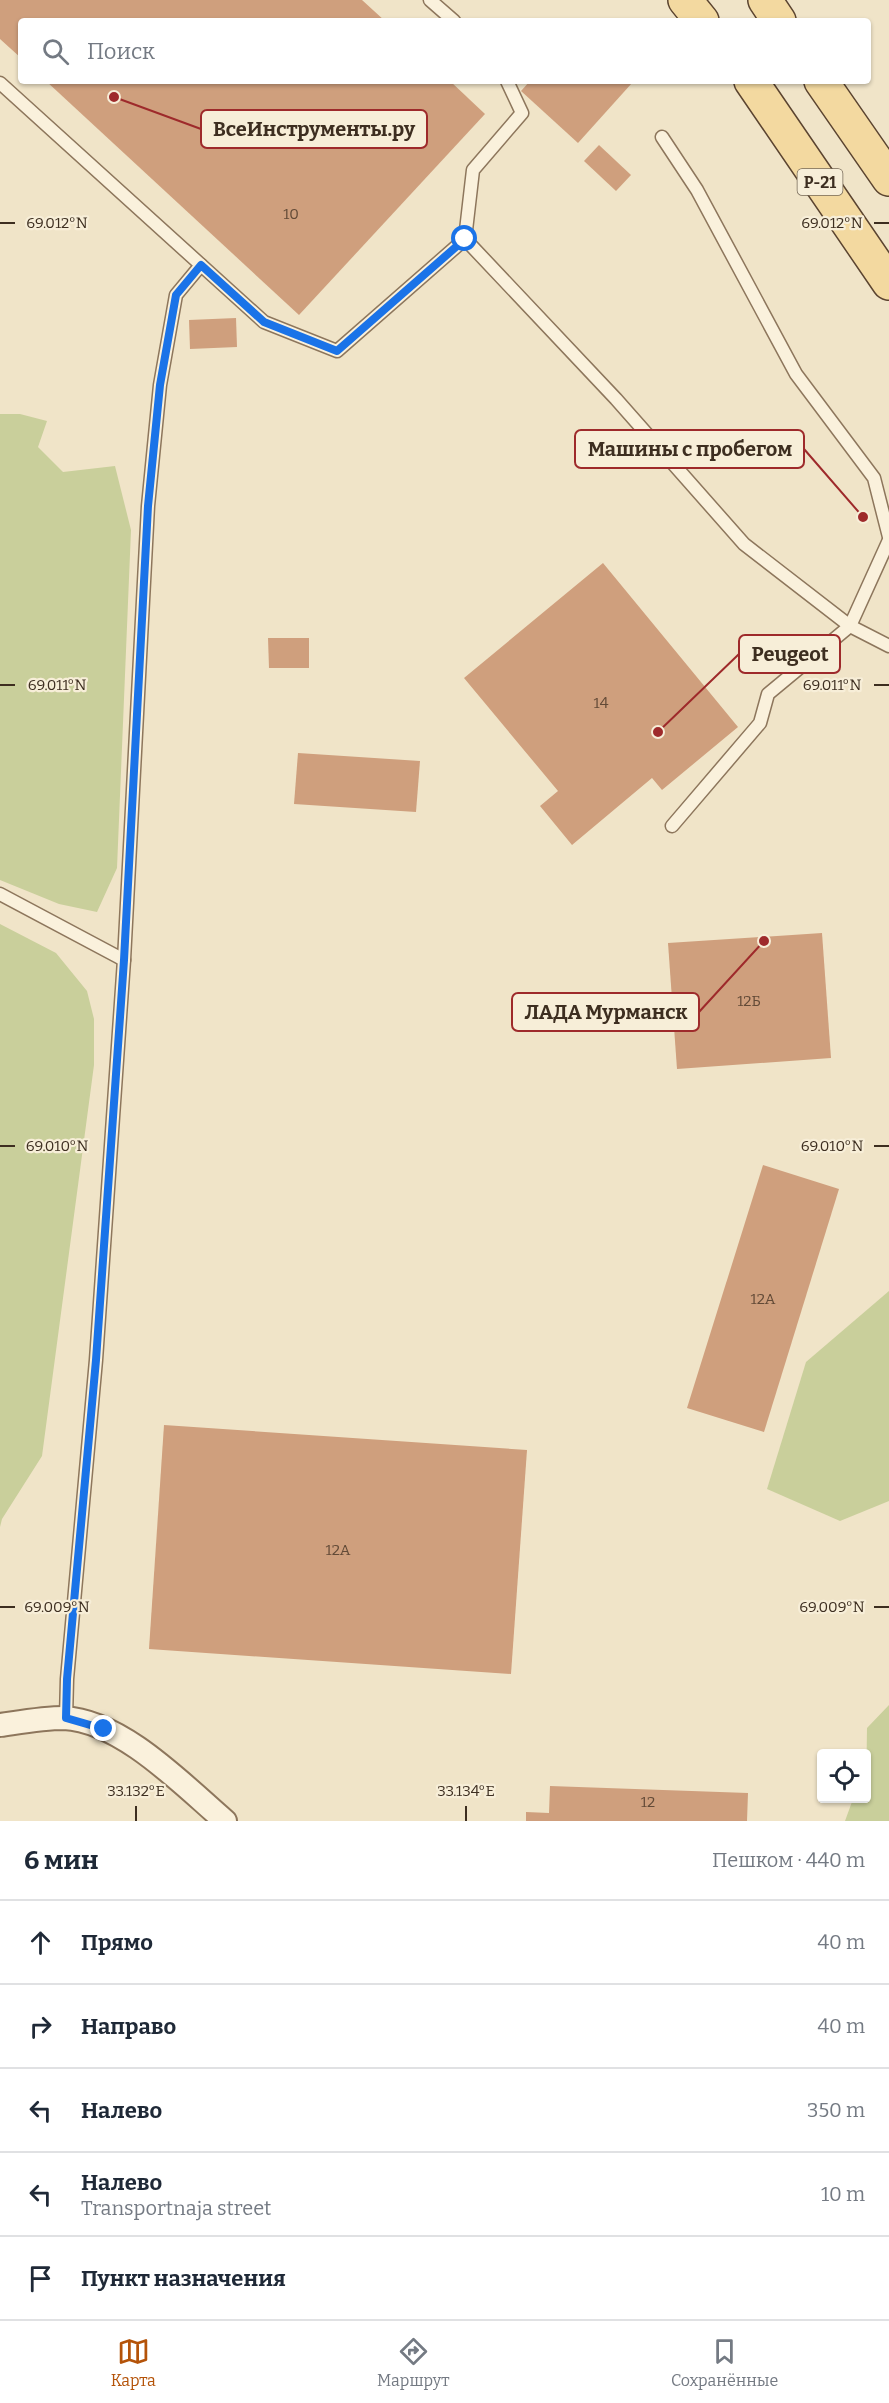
<!DOCTYPE html>
<html lang="ru">
<meta charset="utf-8">
<style>
:root{--surface:#fff;--page:#f2f2f3;--text:#1f2937;--muted:#747a83;--line:#e0e1e3;--accent:#b45309}
body{margin:0;font-family:Bitter,serif;background:var(--page);color:var(--text)}
.controls{position:absolute;right:18px;bottom:18px;display:grid;overflow:hidden;border-radius:6px;box-shadow:0 2px 4px #0004}
.controls button{width:54px;height:54px;display:grid;place-items:center;padding:0;border:0;border-bottom:2px solid var(--line);background:var(--surface);color:var(--text);font:30px sans-serif}
.stop{position:absolute;width:18px;height:18px;margin:-14px;border:4px solid #1a73e8;border-radius:50%;background:#fff}
.stop.end{background:#1a73e8;border-color:#fff;box-shadow:0 2px 6px #0008}
.list{margin:0;padding:0;list-style:none}
h2{display:flex;justify-content:space-between;align-items:center;height:78px;margin:0;padding:0 24px;font-size:26px}
h2 small{font-size:20px;font-weight:400;color:var(--muted)}
.list li{display:grid;grid-template-columns:39px 1fr auto;gap:18px;align-items:center;box-sizing:border-box;height:84px;padding:0 24px;border-top:2px solid var(--line)}
.list b{display:block;font-size:22px;white-space:nowrap}
.list p{margin:0;font-size:20px;white-space:nowrap;color:var(--muted)}
.list em{font-size:20px;font-style:normal;color:var(--muted)}
.icon{flex:none;width:33px;height:33px;fill:none;stroke:currentColor;stroke-width:2;stroke-linecap:round;stroke-linejoin:round}
.map{position:relative;flex:none;width:889px;height:1821px;overflow:hidden}
.search{position:absolute;background:var(--surface);box-shadow:0 2px 4px #0004;left:18px;right:18px;top:18px;height:66px;display:flex;align-items:center;gap:15px;box-sizing:border-box;padding:0 21px;border-radius:6px;color:var(--muted);font-size:22px}
.sheet{height:498px;background:var(--surface)}
nav{display:flex;justify-content:space-around;align-items:center;box-sizing:border-box;height:84px;border-top:2px solid var(--line);background:var(--surface);font-size:16px;color:var(--muted)}
nav a{display:grid;justify-items:center;gap:3px}
nav .on{color:var(--accent)}
.map>svg:first-child{display:block}
</style>
<div class="map">
<svg width="889" height="1821" viewBox="0 0 889 1821">
<rect width="100%" height="100%" fill="#f0e4c8"/>
<!-- green -->
<g fill="#c9cf9b">
<path d="M0,414H20L47,421L38,447L63,472L115,466L131,530L117,868L97,912L59,904L0,880Z"/>
<path d="M0,924L56,953L87,991L94,1019V1065L42,1456L2,1519L0,1527Z"/>
<path d="M889,1291V1501L840,1521L767,1489L806,1362Z"/>
<path d="M889,1705V1821H845L853,1799L866,1798L867,1728Z"/>
</g>
<!-- building -->
<g fill="#cf9f7d">
<path d="M0,0H362L385,21H21V58L0,39Z"/>
<path d="M46,81H450L485,114L299,315Z"/>
<path d="M530,81H631L632,83L578,143L521,91Z"/>
<path d="M599,145L631,175L616,191L584,161Z"/>
<path d="M236,318L237,347L190,349L189,320Z"/>
<path d="M603,563L738,727L662,790L652,778L572,845L540,806L558,791L464,678Z"/>
<path d="M268,638H309V668H269Z"/>
<path d="M298,753L420,761L416,812L294,804Z"/>
<path d="M822,933L831,1058L677,1069L668,943Z"/>
<path d="M763,1165L839,1189L764,1432L687,1408Z"/>
<path d="M164,1425L527,1450L511,1674L149,1649Z"/>
<path d="M550,1786L748,1793L747,1821H526V1812L549,1813Z"/>
</g>
<g fill="none" stroke-linecap="round" stroke-linejoin="round">
<defs>
<g id="service">
<path d="M430,0L454,21"/>
<path d="M0,83L264,322L337,351L465,239L616,399L744,544L850,626L889,646"/>
<path d="M662,137L697,190L796,374L874,478L889,537"/>
<path d="M465,239L473,170L522,113L507,81"/>
<path d="M672,826L760,723L768,694L850,626L889,540"/>
<path d="M0,894L124,960"/>
<path d="M66,1718L67,1679L96,1360L124,960L148,506L160,385L176,295L201,265"/>
</g>
<path id="minor" d="M0,1725C21,1722 43,1718 64,1718C122,1721 183,1785 225,1821"/>
<g id="primary">
<path d="M685,0L702,21"/>
<path d="M765,0L779,21"/>
<path d="M751,81L889,283"/>
<path d="M821,81L889,179"/>
</g>
</defs>
<!-- service casing -->
<use href="#service" stroke="#8d765c" stroke-width="15"/>
<!-- minor casing -->
<use href="#minor" stroke="#8d765c" stroke-width="26"/>
<!-- primary casing -->
<use href="#primary" stroke="#5b4430" stroke-width="36"/>
<!-- service -->
<use href="#service" stroke="#faf1dc" stroke-width="12"/>
<!-- minor -->
<use href="#minor" stroke="#faf1dc" stroke-width="22"/>
<!-- primary -->
<use href="#primary" stroke="#f3d9a0" stroke-width="33"/>
</g>
<g fill="none" stroke-linecap="round" stroke-linejoin="round">
<!-- route -->
<path stroke="#1a73e8" stroke-width="8" d="M104,1729L66,1718L67,1679L96,1360L124,960L148,506L160,385L176,295L201,265L264,322L337,351L465,239"/>
</g>
<!-- ticks -->
<path fill="none" stroke="#3d2e20" stroke-width="2" d="M0,223H15M874,223H889M0,685H15M874,685H889M0,1146H15M874,1146H889M0,1607H15M874,1607H889M136,1806V1821M466,1806V1821"/>
<g text-anchor="middle" stroke-width="4.5" stroke-linejoin="round" paint-order="stroke">
<!-- number labels -->
<g font-size="15" fill="#624a37">
<text x="291" y="219">10</text>
<text x="601" y="708">14</text>
<text x="749" y="1006">12Б</text>
<text x="763" y="1304">12А</text>
<text x="338" y="1555">12А</text>
<text x="648" y="1807">12</text>
</g>
<!-- shield labels -->
<rect fill="#f7eed8" stroke="#756857" stroke-width="1.5" x="797.5" y="169" width="45" height="26" rx="4.5"/>
<g font-size="16" font-weight="bold" fill="#3d2e20">
<text x="820" y="188">Р-21</text>
</g>
</g>
<g font-size="15" text-anchor="middle" fill="#3d2e20" stroke="#f7eed8" stroke-width="4.5" stroke-linejoin="round" paint-order="stroke">
<text x="57" y="228">69.012°N</text>
<text x="832" y="228">69.012°N</text>
<text x="57" y="690">69.011°N</text>
<text x="832" y="690">69.011°N</text>
<text x="57" y="1151">69.010°N</text>
<text x="832" y="1151">69.010°N</text>
<text x="57" y="1612">69.009°N</text>
<text x="832" y="1612">69.009°N</text>
<text x="136" y="1796">33.132°E</text>
<text x="466" y="1796">33.134°E</text>
</g>
<!-- callouts -->
<path fill="none" stroke="#9e2a2b" stroke-width="2" d="M114 97L201 129M863 517L804 449M658 732L739 654M764 941L699 1012"/>
<g fill="#9e2a2b" stroke="#f7eed8" stroke-width="2">
<circle cx="114" cy="97" r="6"/>
<circle cx="863" cy="517" r="6"/>
<circle cx="658" cy="732" r="6"/>
<circle cx="764" cy="941" r="6"/>
</g>
<g fill="#f7eed8" stroke="#9e2a2b" stroke-width="2">
<rect x="201" y="110" width="226" height="38" rx="6"/>
<rect x="575" y="430" width="229" height="38" rx="6"/>
<rect x="739" y="635" width="101" height="38" rx="6"/>
<rect x="512" y="993" width="187" height="38" rx="6"/>
</g>
<g font-size="20" text-anchor="middle" font-weight="bold" fill="#3d2e20">
<text x="314" y="136">ВсеИнструменты.ру</text>
<text x="690" y="456">Машины с пробегом</text>
<text x="790" y="661">Peugeot</text>
<text x="606" y="1019">ЛАДА Мурманск</text>
</g>
</svg>
<div class="controls">
<button><svg class="icon" aria-label="locate" viewBox="0 0 24 24"><circle cx="12" cy="12" r="6"/><path d="M12 2v4M12 18v4M2 12h4M18 12h4"/></svg></button>
</div>
<div class="stop" style="left:465px;top:239px"></div>
<div class="stop end" style="left:104px;top:1729px"></div>
<div class="search"><svg class="icon" aria-label="search" viewBox="0 0 24 24"><circle cx="10" cy="10" r="6"/><path d="M15 15l6 6"/></svg>Поиск</div>
</div>
<section class="sheet">
<h2>6 мин<small>Пешком · 440 m</small></h2>
<ul class="list">
<li><svg class="icon" aria-label="ahead" viewBox="0 0 24 24"><path d="M12 20V5M6 11l6-6 6 6"/></svg><div><b>Прямо</b></div><em>40 m</em></li>
<li><svg class="icon" aria-label="right" viewBox="0 0 24 24"><path d="M7 20v-9h11M14 6l5 5-5 5"/></svg><div><b>Направо</b></div><em>40 m</em></li>
<li><svg class="icon" aria-label="left" viewBox="0 0 24 24"><path d="M17 20v-9H6M10 6l-5 5 5 5"/></svg><div><b>Налево</b></div><em>350 m</em></li>
<li><svg class="icon" aria-label="left" viewBox="0 0 24 24"><path d="M17 20v-9H6M10 6l-5 5 5 5"/></svg><div><b>Налево</b><p>Transportnaja street</p></div><em>10 m</em></li>
<li><svg class="icon" aria-label="arrive" viewBox="0 0 24 24"><path d="M6 21V4h12l-3 4 3 4H6"/></svg><div><b>Пункт назначения</b></div></li>
</ul>
</section>
<nav>
<a class="on"><svg class="icon" aria-label="map" viewBox="0 0 24 24"><path d="M3 6l6-2 6 2 6-2v14l-6 2-6-2-6 2zM9 4v14M15 6v14"/></svg>Карта</a>
<a><svg class="icon" aria-label="directions" viewBox="0 0 24 24"><path d="M12 3l9 9-9 9-9-9zM9 14v-3h6M13 9l2 2-2 2"/></svg>Маршрут</a>
<a><svg class="icon" aria-label="saved" viewBox="0 0 24 24"><path d="M7 4h10v16l-5-4-5 4z"/></svg>Сохранённые</a>
</nav>
